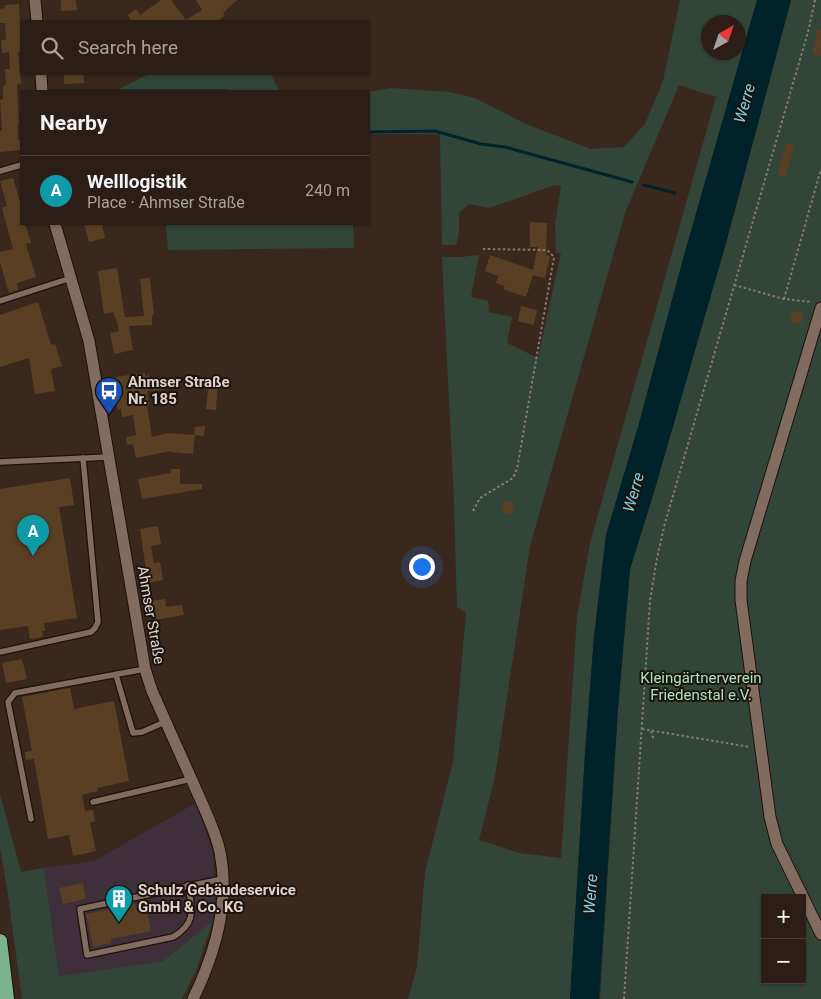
<!DOCTYPE html>
<meta charset="utf-8">
<style>
:root{--surface:#2c1e16;--page:#382b23;--text:#f1f3f6;--muted:#a6a2a1;--line:#483c35;--accent:#f29aae}
body{margin:0;font-family:Roboto,sans-serif;background:var(--page);color:var(--text)}
.controls{position:absolute;right:15px;bottom:15px;display:grid;overflow:hidden;border-radius:0px;box-shadow:0 1px 4px #0004}
.controls button{width:45px;height:45px;display:grid;place-items:center;padding:0;border:0;border-bottom:1px solid var(--line);background:var(--surface);color:var(--text);font:25px sans-serif}
.compass{position:absolute;left:701px;top:15px;width:45px;height:45px;border-radius:50%;background:var(--surface);box-shadow:0 1px 4px #0004;rotate:40deg}
.you{position:absolute;left:421px;top:566px;width:18px;height:18px;margin:-12px;border:4px solid #fff;border-radius:50%;background:#1a73e8;box-shadow:0 0 0 8px #1a73e833}
.badge{display:grid;place-items:center;width:32px;height:32px;border-radius:50%;background:var(--accent);color:#fff;font-size:16px;font-weight:700}
.pin{position:absolute;translate:-50% -41px;filter:drop-shadow(0 1px 2px #0008)}
.pin::after{content:'';position:absolute;top:26px;width:18px;height:15px;background:inherit;clip-path:polygon(0 0,100% 0,50% 100%)}
.list{margin:0;padding:0;list-style:none}
h2{display:flex;justify-content:space-between;align-items:center;height:65px;margin:0;padding:0 20px;font-size:21px}
h2 small{font-size:16px;font-weight:400;color:var(--muted)}
.list li{display:grid;grid-template-columns:32px 1fr auto;gap:15px;align-items:center;box-sizing:border-box;height:70px;padding:0 20px;border-top:1px solid var(--line)}
.list b{display:block;font-size:19px;white-space:nowrap}
.list p{margin:0;font-size:16px;white-space:nowrap;color:var(--muted)}
.list em{font-size:16px;font-style:normal;color:var(--muted)}
.icon{flex:none;width:28px;height:28px;fill:none;stroke:currentColor;stroke-width:2;stroke-linecap:round;stroke-linejoin:round}
.map{position:relative;flex:none;width:821px;height:999px;overflow:hidden}
.search{position:absolute;background:var(--surface);box-shadow:0 1px 4px #0004;left:20px;top:20px;width:350px;height:55px;display:flex;align-items:center;gap:12px;box-sizing:border-box;padding:0 18px;border-radius:0px;color:var(--muted);font-size:19px}
.panel{position:absolute;background:var(--surface);box-shadow:0 1px 4px #0004;left:20px;top:90px;width:350px;height:135px;border-radius:0px}
.map>svg:first-child{display:block}
</style>
<div class="map">
<svg width="821" height="999" viewBox="0 0 821 999">
<rect width="100%" height="100%" fill="#3b281d"/>
<!-- commercial -->
<path fill="#3f2f3a" d="M196,803L213,853L215,897L213,921L163,961L59,976L44,868L94,861Z"/>
<!-- green -->
<g fill="#314639" fill-rule="evenodd">
<path d="M680,0H757L683,259L638,427L606,535L594,636L585,753L570,999H408L417,967L425,872L453,762L466,613L457,607L454,502L442,257H461L479,255L471,297L488,301L489,312L512,317L507,343L538,358L561,252L556,253L555,225L561,186L555,185L489,208L469,204L459,213V232L456,245H442L440,134H369V92L391,88L449,92L475,98L526,124L591,149L624,147L645,124L663,81ZM708,22H738V52H708ZM679,85L716,97L590,543L577,617L561,858L519,853L479,840L495,776L530,546L625,213Z"/>
<path d="M791,0H821V999H600L618,709L630,569L654,492L726,243ZM765,898H802V980H765Z"/>
<path d="M149,74H271L279,91H115Z"/>
<path d="M166,224H353L354,248L168,250Z"/>
<path d="M0,794L21,872L44,868L59,976L163,961L213,921L196,971L182,999H22L7,888L0,848Z"/>
</g>
<!-- water -->
<path fill="#00222a" d="M757,0H791L726,243L654,492L630,569L618,709L599,999H570L585,753L594,636L606,535L638,427L683,259Z"/>
<g fill="none" stroke-linecap="round" stroke-linejoin="round">
<!-- stream -->
<g stroke="#00222a" stroke-width="3">
<path d="M50,91H227"/>
<path d="M369,132L435,131L481,144L505,147L632,182"/>
<path d="M644,185L675,193"/>
</g>
</g>
<!-- building -->
<g fill="#594025">
<path d="M61,0H76L77,10L61,11Z"/>
<path d="M161,0H171L186,20L202,10L196,0H237L223,13L225,16L217,21H131L128,15L136,9L140,15Z"/>
<path d="M19,4L21,47L20,52H18L21,83L17,84L19,123H18V140H21V150L0,152V131H2L0,100L3,99V86L6,85L5,69H10L9,52L2,53L1,40H6L5,23H0V9L5,8V5Z"/>
<path d="M818,30H821V56L812,53Z"/>
<path d="M64,74H83L84,83L64,84Z"/>
<path d="M786,143L795,145L785,177L777,174Z"/>
<path d="M13,178L21,205V224H25L27,230L31,243L26,244L36,277L17,283L18,290L9,293L0,262V252L13,249L2,208L7,206L0,181Z"/>
<path d="M530,222L547,223L546,255L550,256L545,278L533,275L526,297L503,289L505,286L496,283L498,276L485,271L490,255L533,270L539,241L538,247H530Z"/>
<path d="M84,224H102L105,238L89,242Z"/>
<path d="M117,268L125,317L144,316L140,279L150,278L154,315H152V325L129,326L133,350L114,354L110,333L119,331L117,322L113,312L104,314L98,271Z"/>
<path d="M38,302L51,345L55,344L62,366L51,369L55,391L35,394L29,358L0,367V315Z"/>
<path d="M521,306L537,310L534,325L518,321Z"/>
<path d="M792,311L803,313L801,324L790,322Z"/>
<path d="M145,373V376L149,375L150,382L164,381V390L147,391L149,405L147,406L152,437L170,433L194,435L195,427L205,426L204,436L195,435L193,454L171,452V451L136,458L133,444L127,445L126,437L136,435L133,415L122,417L121,409L118,410L116,401H119L115,377Z"/>
<path d="M206,380L218,381L216,410L206,409L208,390H206Z"/>
<path d="M171,469H180V484H202V489L142,499L138,479L171,473Z"/>
<path d="M70,478L74,505L59,507L77,618L44,623L45,631H42L43,637L30,639L28,626L0,630V489Z"/>
<path d="M504,500L515,503L512,515L501,512Z"/>
<path d="M158,526L161,544L151,546L154,563L160,562L163,580L148,583L140,529Z"/>
<path d="M165,599L166,607L182,605L184,615L154,620L151,601Z"/>
<path d="M22,659L27,679L6,683L2,663Z"/>
<path d="M70,688L74,709L114,701L129,781L97,788L98,791L82,795L85,811L93,810L95,821L90,823L96,851L73,856L69,835L48,839L34,759L26,760L25,752L32,751L22,697Z"/>
<path d="M83,883L86,899L63,904L59,888Z"/>
<path d="M145,902L151,931L111,939V943L93,947L86,914Z"/>
</g>
<g fill="none" stroke-linecap="round" stroke-linejoin="round">
<defs>
<g id="service">
<path d="M0,171L21,165"/>
<path d="M0,301L71,278"/>
<path d="M0,462L109,457"/>
<path d="M0,652L91,632L95,628L98,622L83,458"/>
<path d="M116,675L133,733L142,732L165,722"/>
<path d="M93,802L191,779"/>
<path d="M31,819L8,702L15,693L145,669"/>
<path d="M188,885C192,909 197,923 173,937L87,955L80,909L222,879"/>
</g>
<g id="minor">
<path d="M35,0L37,21"/>
<path d="M41,74L42,91"/>
<path d="M55,224L89,341L145,669L152,691C166,722 180,754 194,785C203,806 215,829 220,852C230,902 215,954 193,999"/>
<path d="M821,308L745,561L741,581V600L770,817L777,844L821,934"/>
</g>
<path id="trunk" d="M0,941L7,999"/>
</defs>
<!-- service casing -->
<use href="#service" stroke="#221006" stroke-width="8"/>
<!-- minor casing -->
<use href="#minor" stroke="#221006" stroke-width="13"/>
<!-- trunk casing -->
<use href="#trunk" stroke="#221006" stroke-width="16"/>
<!-- path -->
<g stroke="#8a7970" stroke-width="2" stroke-dasharray="2.5 2.5" stroke-linecap="butt">
<path d="M734,285L784,299L812,302"/>
<path d="M784,299L821,169"/>
<path d="M473,511L480,498L513,478L517,469L554,257L547,250L483,249"/>
<path d="M642,729L750,747"/>
<path d="M651,731L654,740"/>
<path d="M624,999L650,601L657,558L665,523L808,32L815,0"/>
</g>
<!-- service -->
<use href="#service" stroke="#826c5f" stroke-width="5.5"/>
<!-- minor -->
<use href="#minor" stroke="#826c5f" stroke-width="11"/>
<!-- trunk -->
<use href="#trunk" stroke="#7ab48f" stroke-width="14"/>
</g>
<!-- icons -->
<defs>
<symbol id="bus-pin" viewBox="-11 -11 22 30"><path d="M0 17L-7.5 6A9.5 9.5 0 1 1 7.5 6Z" fill="#1a4fb4" stroke="#1c130e"/><path d="M-5-6H5V4H4V6H2V4H-2V6H-4V4H-5ZM-3.5-4V0h7V-4ZM-3.5 1.2v1.5H-2V1.2ZM2 1.2v1.5H3.5V1.2Z" fill="#fff"/></symbol>
<symbol id="building-pin" viewBox="-11 -11 22 30"><path d="M0 17L-7.5 6A9.5 9.5 0 1 1 7.5 6Z" fill="#0f9aa8" stroke="#1c130e"/><path d="M-4-6H4V6H1V3H-1V6H-4ZM-2.5-4.3h1.7v1.8h-1.7ZM.8-4.3h1.7v1.8H.8ZM-2.5-1h1.7V.8h-1.7ZM.8-1h1.7V.8H.8Z" fill="#fff"/></symbol>
</defs>
<g fill-rule="evenodd">
<use href="#bus-pin" x="93" y="375" width="32" height="43"/>
<use href="#building-pin" x="103" y="883" width="32" height="43"/>
</g>
<g text-anchor="middle" stroke-width="4" stroke-linejoin="round" paint-order="stroke">
<!-- poi labels -->
<g font-size="15" font-weight="bold" fill="#e0d3cb" stroke="#1c130e" text-anchor="start">
<text x="128" y="387">Ahmser Straße<tspan x="128" dy="17">Nr. 185</tspan></text>
<text x="138" y="895">Schulz Gebäudeservice<tspan x="138" dy="17">GmbH &amp; Co. KG</tspan></text>
</g>
<!-- street labels -->
<g font-size="15" fill="#e0d3cb" stroke="#1c130e">
<text transform="translate(151 615) rotate(80)" y="5">Ahmser Straße</text>
</g>
<!-- park labels -->
<g font-size="15" fill="#a6e5bf" stroke="#1c130e">
<text x="701" y="683">Kleingärtnerverein<tspan x="701" dy="17">Friedenstal e.V.</tspan></text>
</g>
<!-- water labels -->
<g font-size="16" font-style="italic" fill="#7ecfe2" stroke="#1c130e">
<text transform="translate(744 103) rotate(-74)" y="6">Werre</text>
<text transform="translate(633 492) rotate(-74)" y="6">Werre</text>
<text transform="translate(590 894) rotate(-86)" y="6">Werre</text>
</g>
</g>
</svg>
<div class="controls">
<button>+</button>
<button>−</button>
</div>
<svg class="compass" viewBox="-18 -18 36 36"><path d="M0-13l5 13h-10z" fill="#e53935"/><path d="M0 13l5-13h-10z" fill="#a6a2a1"/></svg>
<div class="you"></div>
<div class="pin badge" style="left:33px;top:556px;background:#0f9aa8">A</div>
<div class="search"><svg class="icon" aria-label="search" viewBox="0 0 24 24"><circle cx="10" cy="10" r="6"/><path d="M15 15l6 6"/></svg>Search here</div>
<section class="panel">
<h2>Nearby<small></small></h2>
<ul class="list">
<li><span class="badge" style="background:#0f9aa8">A</span><div><b>Welllogistik</b><p>Place · Ahmser Straße</p></div><em>240 m</em></li>
</ul>
</section>
</div>
